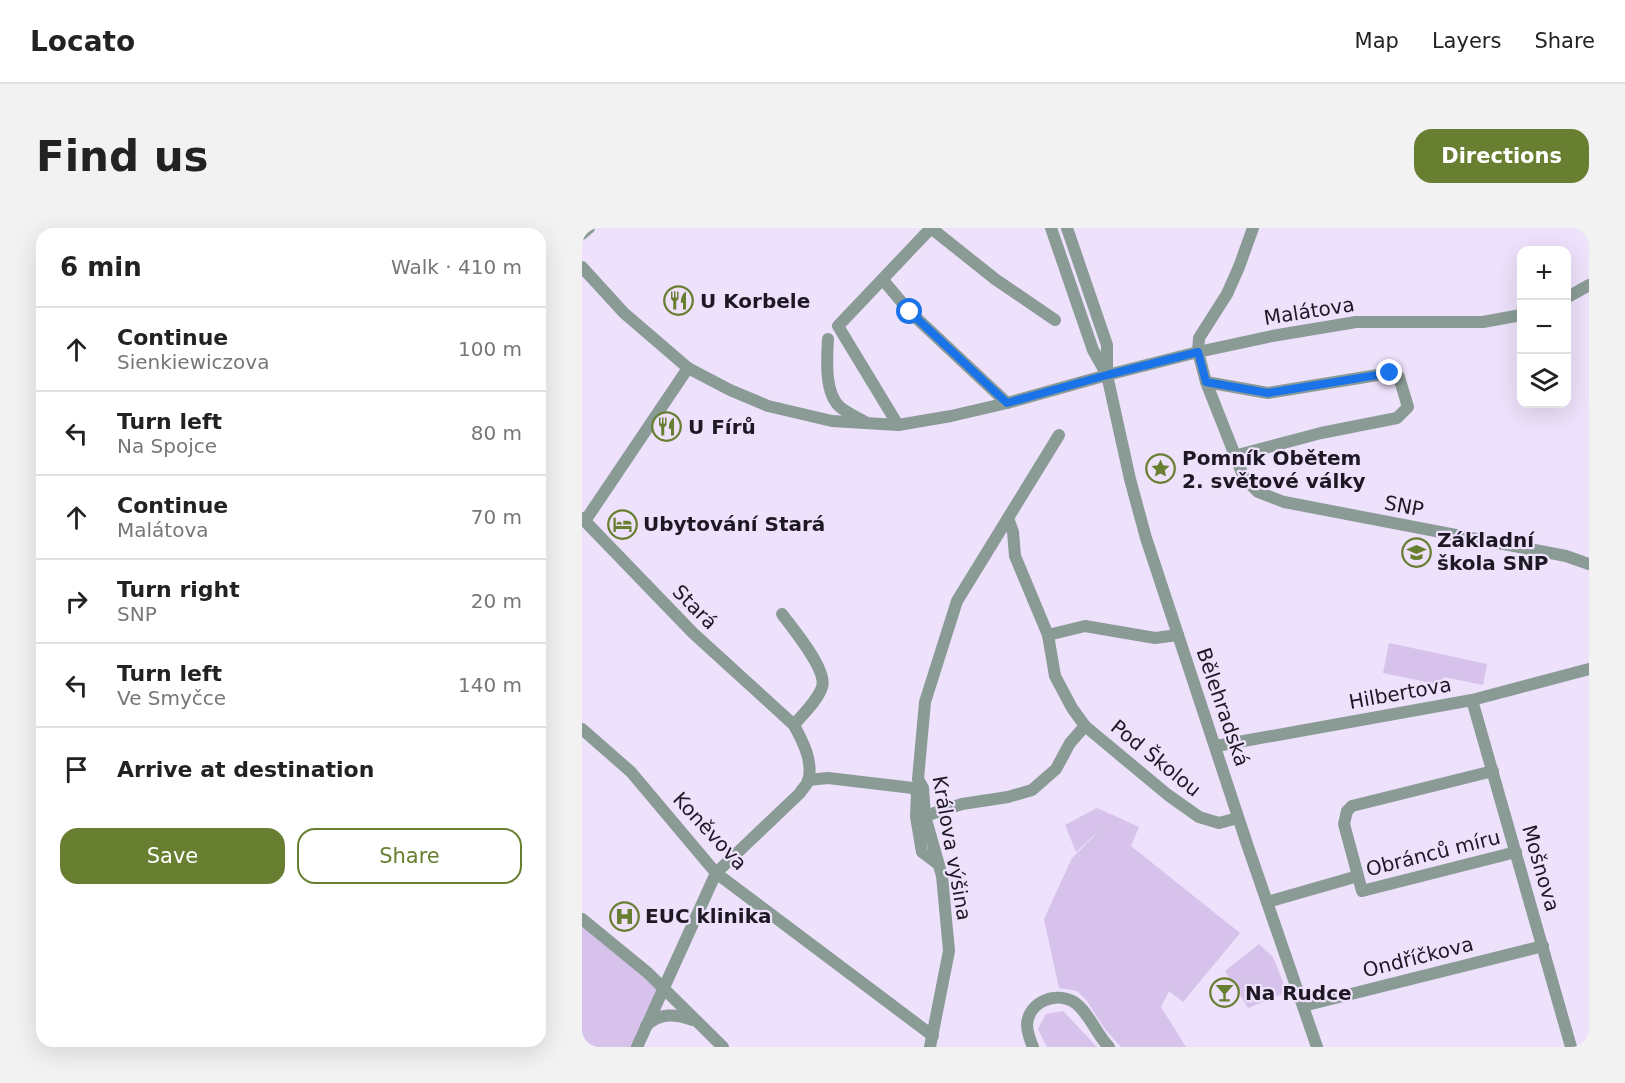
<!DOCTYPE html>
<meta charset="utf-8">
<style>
:root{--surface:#fff;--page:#f2f2f2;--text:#222;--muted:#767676;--line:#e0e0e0;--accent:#687e30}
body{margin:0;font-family:"DejaVu Sans",sans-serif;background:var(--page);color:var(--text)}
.controls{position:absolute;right:18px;top:18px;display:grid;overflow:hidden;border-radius:12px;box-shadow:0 6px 24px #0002}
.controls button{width:54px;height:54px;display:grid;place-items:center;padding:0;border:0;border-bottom:2px solid var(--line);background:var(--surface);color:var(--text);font:30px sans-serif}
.stop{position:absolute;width:18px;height:18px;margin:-14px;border:4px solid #1a73e8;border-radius:50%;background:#fff}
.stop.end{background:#1a73e8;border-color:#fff;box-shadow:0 2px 6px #0008}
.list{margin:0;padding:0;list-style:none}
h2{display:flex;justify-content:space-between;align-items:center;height:78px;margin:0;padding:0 24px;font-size:26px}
h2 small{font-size:20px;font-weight:400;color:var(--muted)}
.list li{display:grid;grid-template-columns:39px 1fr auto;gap:18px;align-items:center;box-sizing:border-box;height:84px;padding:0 24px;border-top:2px solid var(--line)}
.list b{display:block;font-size:22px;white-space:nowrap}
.list p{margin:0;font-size:20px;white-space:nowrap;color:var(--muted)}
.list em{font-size:20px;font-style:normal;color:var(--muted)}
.actions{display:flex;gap:12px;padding:18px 24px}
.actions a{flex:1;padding:14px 0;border:2px solid var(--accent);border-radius:18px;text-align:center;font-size:21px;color:var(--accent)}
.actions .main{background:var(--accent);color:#fff}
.icon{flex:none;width:33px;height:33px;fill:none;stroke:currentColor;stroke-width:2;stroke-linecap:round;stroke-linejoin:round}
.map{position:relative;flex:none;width:1007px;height:819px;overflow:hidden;border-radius:18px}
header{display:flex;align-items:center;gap:36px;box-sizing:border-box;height:84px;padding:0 30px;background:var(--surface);border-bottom:2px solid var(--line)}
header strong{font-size:28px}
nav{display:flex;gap:33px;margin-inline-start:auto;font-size:21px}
.intro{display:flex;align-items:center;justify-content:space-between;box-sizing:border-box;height:144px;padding:0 36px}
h1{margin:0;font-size:42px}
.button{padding:15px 27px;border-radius:18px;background:var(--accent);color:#fff;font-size:21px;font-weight:700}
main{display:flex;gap:36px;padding:0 36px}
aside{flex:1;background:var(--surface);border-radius:18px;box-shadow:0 6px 24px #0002}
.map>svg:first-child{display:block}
</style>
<header>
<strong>Locato</strong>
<nav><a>Map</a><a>Layers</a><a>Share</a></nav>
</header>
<div class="intro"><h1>Find us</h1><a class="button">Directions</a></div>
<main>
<aside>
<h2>6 min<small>Walk · 410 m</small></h2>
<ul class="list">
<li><svg class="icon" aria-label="ahead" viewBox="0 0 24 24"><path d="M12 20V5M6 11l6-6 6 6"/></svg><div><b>Continue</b><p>Sienkiewiczova</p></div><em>100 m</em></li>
<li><svg class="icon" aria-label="left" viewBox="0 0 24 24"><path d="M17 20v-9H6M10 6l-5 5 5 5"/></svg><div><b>Turn left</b><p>Na Spojce</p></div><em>80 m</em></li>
<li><svg class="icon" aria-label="ahead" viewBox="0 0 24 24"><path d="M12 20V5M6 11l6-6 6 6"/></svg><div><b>Continue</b><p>Malátova</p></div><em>70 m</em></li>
<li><svg class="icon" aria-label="right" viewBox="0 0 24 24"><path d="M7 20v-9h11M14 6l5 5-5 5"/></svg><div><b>Turn right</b><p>SNP</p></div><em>20 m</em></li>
<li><svg class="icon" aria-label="left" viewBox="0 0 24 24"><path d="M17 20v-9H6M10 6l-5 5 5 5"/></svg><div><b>Turn left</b><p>Ve Smyčce</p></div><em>140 m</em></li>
<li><svg class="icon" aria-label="arrive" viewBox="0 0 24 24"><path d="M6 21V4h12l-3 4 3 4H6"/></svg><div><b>Arrive at destination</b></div></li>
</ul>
<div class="actions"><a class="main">Save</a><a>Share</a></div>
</aside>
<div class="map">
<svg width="1007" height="819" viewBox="0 0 1007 819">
<rect width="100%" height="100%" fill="#eee1fb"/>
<!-- green -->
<g fill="#d6c2ea">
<path d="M807,415L905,436L901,457L862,449L859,457L801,445Z"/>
<path d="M515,580L557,599L549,618L658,705L601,774L587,763L579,779L604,819H539L522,800L505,773L495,763L477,760L462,691L490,630L524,596L494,624L483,597Z"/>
<path d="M0,691L81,760L55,819H0Z"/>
<path d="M677,716L691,729L705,764L666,780L643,743Z"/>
<path d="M481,783L515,819H465L456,801L464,786Z"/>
</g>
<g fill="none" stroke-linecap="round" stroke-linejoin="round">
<!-- minor -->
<g stroke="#8a9b96" stroke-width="12">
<path d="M349,0L413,51L473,92"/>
<path d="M469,0L511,122L525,147"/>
<path d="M485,0L525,117V147L548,251L564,310L665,616L735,819"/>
<path d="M671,0L657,39L645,66L617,110L616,124L624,154L662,250L676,264L702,274L984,328L1007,336"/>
<path d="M0,6L7,0"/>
<path d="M0,39L42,85L106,140L148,162L186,178L250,193L316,197L369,188L425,175L525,147L616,124L690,108L774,94H901L939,87"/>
<path d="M301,52L328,84L425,175"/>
<path d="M984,70L1007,57"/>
<path d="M246,111C245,130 242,165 258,179C265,185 275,189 283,194"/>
<path d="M624,154L686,165L808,145L817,149L826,179L815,190L739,205L652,228"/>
<path d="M316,197L256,98L349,0"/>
<path d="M0,290L111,405L212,497C220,512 232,534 226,553C225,557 220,561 218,565L134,645L55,819"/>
<path d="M426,290L431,304L433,328L466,407L473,448L490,480L503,498L586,567L617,589L637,595L656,590"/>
<path d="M3,293L106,140"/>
<path d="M200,386C211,401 246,442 240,459C236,472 221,486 212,497"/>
<path d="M466,407L503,398L573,410L596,407"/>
<path d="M890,472L989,819"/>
<path d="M0,501L49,544L134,645L351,808"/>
<path d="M634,518L890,472L1007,441"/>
<path d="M226,552L246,550L331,560L335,565L334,589L340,624L356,636"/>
<path d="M343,588L380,576L426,569L450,562L474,541L488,515L503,498"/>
<path d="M776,648L762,596L765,583L770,578L911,543"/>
<path d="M685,674L776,648L780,663L934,624"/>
<path d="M0,691L66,745L141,819"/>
<path d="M721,778L961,718"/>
<path d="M64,798C78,784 94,786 111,792"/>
<path d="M348,819L367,723L360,648L343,588L341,560L336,551L343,474L375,373L477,207"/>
<path d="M451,819C448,812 445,804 445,796C447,774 473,763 492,774C507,784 514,806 527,819"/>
</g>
</g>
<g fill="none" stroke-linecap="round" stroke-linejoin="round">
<!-- route -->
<path stroke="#1a73e8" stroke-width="8" d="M328,84L425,175L525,147L616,124L624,154L686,165L808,145"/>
</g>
<!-- icons -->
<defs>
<symbol id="restaurant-ring" viewBox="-11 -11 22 22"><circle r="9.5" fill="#eee1fb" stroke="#687e30" stroke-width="1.5"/><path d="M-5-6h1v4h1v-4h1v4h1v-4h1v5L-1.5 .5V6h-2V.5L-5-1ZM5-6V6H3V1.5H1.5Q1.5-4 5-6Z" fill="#687e30"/></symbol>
<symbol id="sight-ring" viewBox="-11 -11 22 22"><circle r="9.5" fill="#eee1fb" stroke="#687e30" stroke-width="1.5"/><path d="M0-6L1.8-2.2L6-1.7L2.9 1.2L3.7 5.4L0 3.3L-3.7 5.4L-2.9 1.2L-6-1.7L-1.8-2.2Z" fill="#687e30"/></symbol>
<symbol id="hotel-ring" viewBox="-11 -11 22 22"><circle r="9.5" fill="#eee1fb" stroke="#687e30" stroke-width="1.5"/><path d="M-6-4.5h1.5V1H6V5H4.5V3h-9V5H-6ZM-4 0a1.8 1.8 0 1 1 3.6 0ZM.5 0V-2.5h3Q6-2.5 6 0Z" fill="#687e30"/></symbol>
<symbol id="school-ring" viewBox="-11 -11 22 22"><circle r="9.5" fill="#eee1fb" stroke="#687e30" stroke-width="1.5"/><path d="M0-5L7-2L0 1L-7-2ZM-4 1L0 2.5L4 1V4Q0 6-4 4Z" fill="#687e30"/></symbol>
<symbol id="hospital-ring" viewBox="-11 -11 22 22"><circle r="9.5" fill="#eee1fb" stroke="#687e30" stroke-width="1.5"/><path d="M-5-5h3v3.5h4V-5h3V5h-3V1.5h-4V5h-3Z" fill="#687e30"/></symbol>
<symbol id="bar-ring" viewBox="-11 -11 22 22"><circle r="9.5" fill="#eee1fb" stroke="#687e30" stroke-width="1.5"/><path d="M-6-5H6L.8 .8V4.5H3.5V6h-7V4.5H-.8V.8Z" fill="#687e30"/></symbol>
</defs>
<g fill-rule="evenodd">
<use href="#restaurant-ring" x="80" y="56" width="33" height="33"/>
<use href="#restaurant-ring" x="68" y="182" width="33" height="33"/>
<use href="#sight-ring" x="562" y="224" width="33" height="33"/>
<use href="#hotel-ring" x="24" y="280" width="33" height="33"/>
<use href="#school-ring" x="818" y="308" width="33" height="33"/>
<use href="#hospital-ring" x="26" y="672" width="33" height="33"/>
<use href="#bar-ring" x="626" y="748" width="33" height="33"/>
</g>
<g text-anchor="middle" stroke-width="4.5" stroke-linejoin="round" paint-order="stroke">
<!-- poi labels -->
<g font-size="20" font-weight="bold" fill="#1e1824" stroke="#eee1fb" text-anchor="start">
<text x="118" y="80">U Korbele</text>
<text x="106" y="206">U Fírů</text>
<text x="600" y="237">Pomník Obětem<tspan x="600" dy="23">2. světové války</tspan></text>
<text x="61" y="303">Ubytování Stará</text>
<text x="855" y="319">Základní<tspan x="855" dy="23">škola SNP</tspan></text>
<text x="63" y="695">EUC klinika</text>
<text x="663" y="772">Na Rudce</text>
</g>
<!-- street labels -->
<g font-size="20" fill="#1e1824" stroke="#eee1fb">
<text transform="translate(727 83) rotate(-9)" y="7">Malátova</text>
<text transform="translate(822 278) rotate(11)" y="7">SNP</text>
<text transform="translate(113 379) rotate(45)" y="7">Stará</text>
<text transform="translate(818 465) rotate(-10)" y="7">Hilbertova</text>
<text transform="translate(641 479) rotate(71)" y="7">Bělehradská</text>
<text transform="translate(574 530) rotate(39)" y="7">Pod Školou</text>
<text transform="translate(128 603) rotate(47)" y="7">Koněvova</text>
<text transform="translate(370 620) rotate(80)" y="7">Králova výšina</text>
<text transform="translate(851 625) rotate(-14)" y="7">Obránců míru</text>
<text transform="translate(959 640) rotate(74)" y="7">Mošnova</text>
<text transform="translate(836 729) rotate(-14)" y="7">Ondříčkova</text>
</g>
</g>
</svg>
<div class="controls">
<button>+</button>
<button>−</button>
<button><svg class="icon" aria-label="layers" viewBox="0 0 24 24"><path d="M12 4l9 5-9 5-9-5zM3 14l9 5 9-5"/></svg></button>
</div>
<div class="stop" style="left:328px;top:84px"></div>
<div class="stop end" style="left:808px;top:145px"></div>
</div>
</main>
